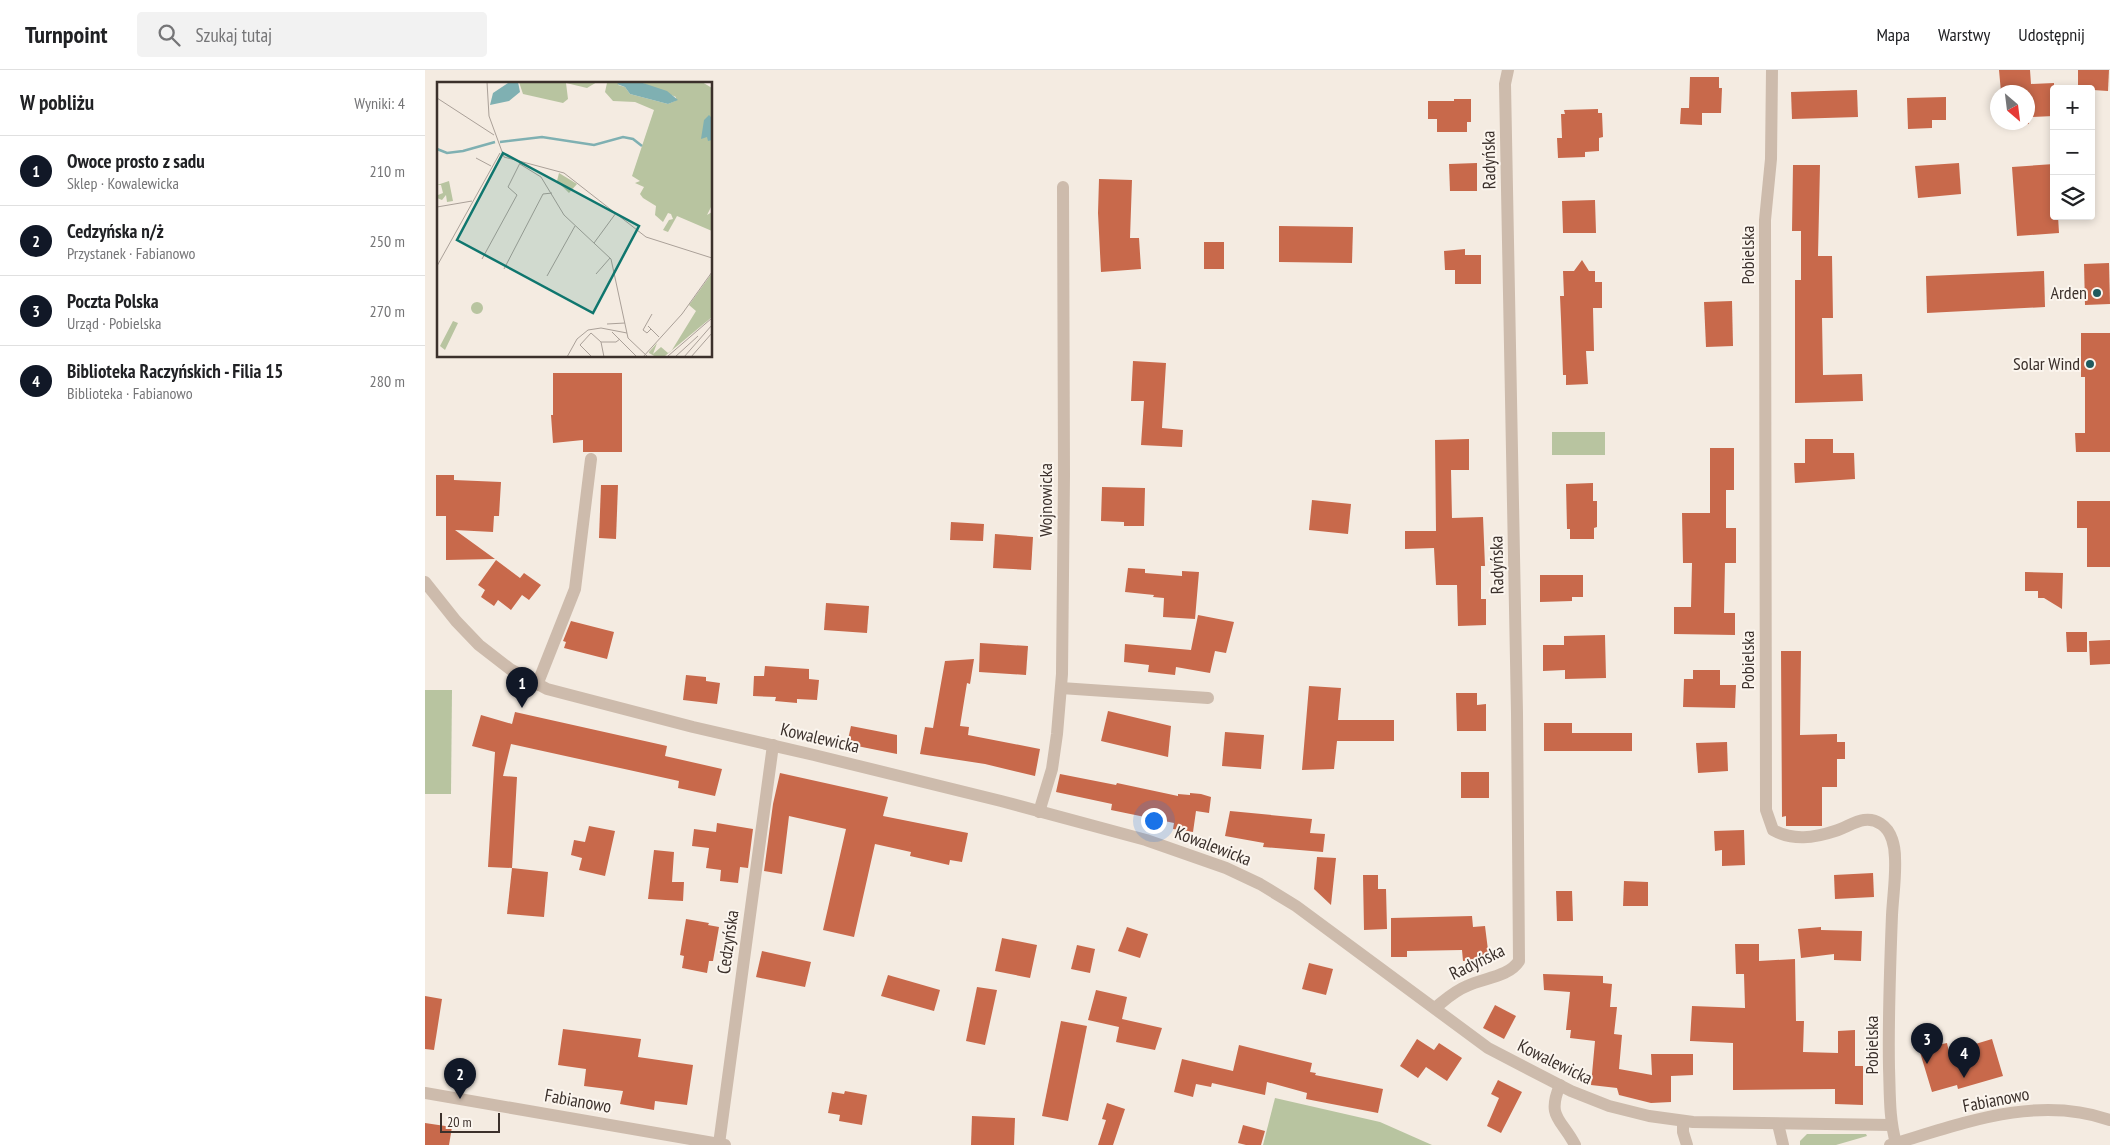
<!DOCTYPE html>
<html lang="pl">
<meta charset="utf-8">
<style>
:root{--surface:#fff;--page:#f2f2f2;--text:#202124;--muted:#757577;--line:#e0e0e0;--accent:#111827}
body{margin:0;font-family:"PT Sans Narrow",sans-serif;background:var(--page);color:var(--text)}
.controls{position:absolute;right:15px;top:15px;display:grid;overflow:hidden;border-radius:5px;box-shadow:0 2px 8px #0003}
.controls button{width:45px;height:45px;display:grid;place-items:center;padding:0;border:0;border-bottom:1px solid var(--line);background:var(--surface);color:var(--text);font:25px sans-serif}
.compass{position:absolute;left:1565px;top:15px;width:45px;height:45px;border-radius:50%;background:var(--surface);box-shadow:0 2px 8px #0003;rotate:152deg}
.scale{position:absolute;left:15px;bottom:12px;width:60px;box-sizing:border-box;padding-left:5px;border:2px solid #3b302b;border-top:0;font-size:14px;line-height:18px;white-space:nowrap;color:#3b302b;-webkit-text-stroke:4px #fbf5ee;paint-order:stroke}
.you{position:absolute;left:728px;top:750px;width:18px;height:18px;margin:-12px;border:4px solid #fff;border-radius:50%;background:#1a73e8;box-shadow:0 0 0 8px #1a73e833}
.badge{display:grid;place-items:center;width:32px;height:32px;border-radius:50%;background:var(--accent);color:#fff;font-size:16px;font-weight:700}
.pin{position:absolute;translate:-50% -41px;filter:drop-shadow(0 1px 2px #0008)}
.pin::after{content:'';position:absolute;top:26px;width:18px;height:15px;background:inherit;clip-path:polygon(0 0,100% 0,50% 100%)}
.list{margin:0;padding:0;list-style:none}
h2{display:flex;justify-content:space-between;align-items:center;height:65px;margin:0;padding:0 20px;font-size:21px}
h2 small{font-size:16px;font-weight:400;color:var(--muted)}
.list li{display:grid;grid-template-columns:32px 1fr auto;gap:15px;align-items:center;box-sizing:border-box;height:70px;padding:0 20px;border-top:1px solid var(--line)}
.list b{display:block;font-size:19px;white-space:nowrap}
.list p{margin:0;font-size:16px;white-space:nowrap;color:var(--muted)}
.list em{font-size:16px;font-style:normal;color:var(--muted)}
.icon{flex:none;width:28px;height:28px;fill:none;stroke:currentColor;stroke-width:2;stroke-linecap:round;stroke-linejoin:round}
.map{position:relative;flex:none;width:1685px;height:1075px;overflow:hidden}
header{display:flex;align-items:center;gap:30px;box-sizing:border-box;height:70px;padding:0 25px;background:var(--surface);border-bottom:1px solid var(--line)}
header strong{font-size:24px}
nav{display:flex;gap:28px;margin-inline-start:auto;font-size:18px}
.search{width:350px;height:45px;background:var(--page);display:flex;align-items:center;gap:12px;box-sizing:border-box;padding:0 18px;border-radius:5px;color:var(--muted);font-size:19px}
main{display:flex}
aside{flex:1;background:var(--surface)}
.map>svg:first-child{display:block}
</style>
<header>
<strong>Turnpoint</strong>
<div class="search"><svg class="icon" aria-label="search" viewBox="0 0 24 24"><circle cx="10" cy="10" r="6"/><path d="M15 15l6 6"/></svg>Szukaj tutaj</div>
<nav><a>Mapa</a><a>Warstwy</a><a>Udostępnij</a></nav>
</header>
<main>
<aside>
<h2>W pobliżu<small>Wyniki: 4</small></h2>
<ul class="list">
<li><span class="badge">1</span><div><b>Owoce prosto z sadu</b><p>Sklep · Kowalewicka</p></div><em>210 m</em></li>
<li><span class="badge">2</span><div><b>Cedzyńska n/ż</b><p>Przystanek · Fabianowo</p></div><em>250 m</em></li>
<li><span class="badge">3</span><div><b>Poczta Polska</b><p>Urząd · Pobielska</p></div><em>270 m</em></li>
<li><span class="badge">4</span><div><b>Biblioteka Raczyńskich - Filia 15</b><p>Biblioteka · Fabianowo</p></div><em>280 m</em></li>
</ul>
</aside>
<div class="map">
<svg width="1685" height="1075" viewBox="0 0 1685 1075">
<rect width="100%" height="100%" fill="#f4ebe1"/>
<!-- green -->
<g fill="#b8c4a0">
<rect x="1127" y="362" width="53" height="23"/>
<path d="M0,620H27L26,724H0Z"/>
<path d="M850,1028L955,1052L1007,1075H838Z"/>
<path d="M1382,1064H1441L1442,1066L1411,1075H1375V1071Z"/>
</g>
<!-- building -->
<g fill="#c8694b">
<path d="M1574,0H1605L1606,14L1629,13V46L1604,47V54L1589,55L1588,52H1602V22H1576Z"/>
<path d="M1653,0H1684L1683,21L1653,19Z"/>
<path d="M1265,7H1294V18H1297L1296,43H1277V55L1255,54L1256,38H1264Z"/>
<path d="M1432,20L1433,47L1367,49L1366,22Z"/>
<path d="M1521,27V50H1507V58L1483,59L1482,28Z"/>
<path d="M1029,29H1046V52H1042V62H1012V49H1003V31H1029Z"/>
<path d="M1173,39V43H1177L1178,67L1174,68V81L1160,82V87L1133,88L1132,68H1137L1136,44H1140L1139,40Z"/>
<path d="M1052,93V121H1025L1024,94Z"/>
<path d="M1534,93L1536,124L1493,128L1490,96Z"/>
<path d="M1629,94V146H1633L1634,163L1592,166L1587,97Z"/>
<path d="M1368,95H1395L1393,186H1407L1408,248H1397L1398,305L1437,304L1438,331L1370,333V210H1376V161H1367Z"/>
<path d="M674,109L707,110L705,168H714L716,199L676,202L673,143Z"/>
<path d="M1170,130L1171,163H1138L1137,131Z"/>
<path d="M854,156L928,157L927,193L854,192Z"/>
<rect x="779" y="172" width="20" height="27"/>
<path d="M1040,179V185H1056V214H1030V200H1020L1019,181Z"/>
<path d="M1157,190L1164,201H1170V212H1177V238H1168L1169,281H1161L1163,314L1141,315V305H1138L1136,249L1135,226H1139L1138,201H1149Z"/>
<path d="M1684,193L1685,234L1660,235L1659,194Z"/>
<path d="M1619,201L1620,237L1502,243L1501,206Z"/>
<path d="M1307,231L1308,276L1281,277L1279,232Z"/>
<path d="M1656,263H1685V382H1651L1650,363H1660V307H1656Z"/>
<path d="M708,291L741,293L737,358L758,360L757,377L716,375L719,331H706Z"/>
<path d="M128,303H197V382H158V370L128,373L126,345H128Z"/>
<path d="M1044,369V400H1026L1027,448L1058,447L1060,496H1056V529H1061V555L1033,556L1032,515H1011L1009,478L980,479V461H1011L1010,370Z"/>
<path d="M1380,369H1408V383H1429L1430,409L1370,413L1369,393H1380Z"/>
<path d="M1285,378H1309V420H1301V458H1311V493H1300L1299,543H1310V565L1249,564V537H1266L1267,493H1258L1257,443H1285Z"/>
<path d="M11,405H29V410L76,412L74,446H69L68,462L30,460L70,489L21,490V446H11Z"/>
<path d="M1168,413V431H1172V457L1169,458V469H1145V459H1142L1141,414Z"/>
<path d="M176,415H193L191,469L174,468Z"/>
<path d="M677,417L720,418L719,456H699V452L676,451Z"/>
<path d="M887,430L926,434L923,464L884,460Z"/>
<path d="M1652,431H1685V497H1662V458H1652Z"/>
<path d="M526,452L559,454L558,471L525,470Z"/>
<path d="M570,464L608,467L606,500L568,498Z"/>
<path d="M71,490L95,508L99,503L116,515L104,530L97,525L86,540L73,530L69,536L56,527L60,520L53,515Z"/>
<path d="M703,498L720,499V503L757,506V501L774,502L770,549L738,547L739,528L728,527L729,525L700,522Z"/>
<path d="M1600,502L1638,503L1637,539L1619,528H1613V521H1600Z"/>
<path d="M1115,505H1158V527H1147V531L1115,532Z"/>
<path d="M401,533L444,536L442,563L399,560Z"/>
<path d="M773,545L809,552L801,583L790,581L785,603L751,597L750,605L723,602L724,595L699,592L700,574L766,580Z"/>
<path d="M146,551L189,562L182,589L139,578L141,572L138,571Z"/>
<path d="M1641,562H1662V582H1642Z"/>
<path d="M1180,565L1181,608L1140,609V600L1118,601V575H1139V566Z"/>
<path d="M1685,570V594L1665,595L1664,571Z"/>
<path d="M555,573L603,576L601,605L554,602Z"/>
<path d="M1356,581H1376L1375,665L1412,664V672H1420V689H1412V717H1397V756H1361V746L1357,747Z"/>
<path d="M549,589L545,614L542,613L535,656L544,657L543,665L615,679L610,706L560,694L495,684L500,657L508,658L520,591Z"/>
<path d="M340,596L384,599V609L394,610L392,630L372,629V633L350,631L351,627L328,626L329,606H339Z"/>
<path d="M1268,600H1295V615H1311L1310,638L1258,637L1259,609H1268Z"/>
<path d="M261,605L281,607V611L295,613L292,634L258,630Z"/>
<path d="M884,616L916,618L913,650H969V671H912L909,699L877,700Z"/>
<path d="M1031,623H1052V635L1061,634V661H1032Z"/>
<path d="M683,641L746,656L743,687L676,671Z"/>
<path d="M90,642L242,676L240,686L297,699L290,726L253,718L254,711L86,674L78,706L92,707L87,798L63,797L70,682L47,676L56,645L87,654Z"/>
<path d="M1119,653H1147V663H1207V681H1119Z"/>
<path d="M426,656L472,665V684L422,674Z"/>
<path d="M800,662L839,665L836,699L797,696Z"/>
<path d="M1302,672L1303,701L1273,703L1271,673Z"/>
<rect x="1036" y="702" width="28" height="26"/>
<path d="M355,703L463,727L458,746L543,763L537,792L525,790L524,795L485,786L486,782L450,774L429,867L398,860L421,759L364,746L357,804L339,801L348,734Z"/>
<path d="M635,704L691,715L692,713L753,726V724L765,725V723L776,724L786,727L784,743L771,741L768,762L748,759L749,753L686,740L687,734L631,722Z"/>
<path d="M805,741L887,749L885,763L900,764L898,782L838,777L839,773L800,766Z"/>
<path d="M292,753L328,759L323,798L315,797L313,813L295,811L296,800L281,798L284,778L267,776L269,759L291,762Z"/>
<path d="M164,756L190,761L180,806L154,800L157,788L146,785L149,770L160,772Z"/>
<path d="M1319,760L1320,795L1297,796V780L1290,781L1289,761Z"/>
<path d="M229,780L249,782L247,812H259L258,831L223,829Z"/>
<path d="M892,787L911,788L906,835L889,819Z"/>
<path d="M87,798L123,802L119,847L82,844Z"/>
<path d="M1448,803L1449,827L1410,829L1409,805Z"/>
<path d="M938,805H953V819H961L962,859L939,860Z"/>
<path d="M1199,811L1223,812V836H1198Z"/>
<path d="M1131,821H1147L1148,851H1132Z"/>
<path d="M1047,846L1048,857L1060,856L1064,888L1038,891L1037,880L982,881V887H966V848Z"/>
<path d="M261,849L284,853L283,855L294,857L288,891H284L282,903L257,898L259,886L255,885Z"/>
<path d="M702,857L723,864L715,888L693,881Z"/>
<path d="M1396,857V860L1437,861L1436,891L1409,890V884L1376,888L1373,859Z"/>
<path d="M577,868L612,875L605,908L570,901Z"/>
<path d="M1310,874H1334V891L1370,889L1371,951H1379L1378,982L1413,983V961L1430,960V996H1438V1035L1410,1034V1019L1308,1020V973L1265,971L1267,936L1320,938L1319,904H1311Z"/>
<path d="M652,875L670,879L665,903L646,899Z"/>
<path d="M337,881L386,892L380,917L331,907Z"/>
<path d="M884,893L908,899L901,925L877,919Z"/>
<path d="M1118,904L1178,906V913L1187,914L1185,937H1192L1189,964L1197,965L1194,999L1227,1005L1226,984H1268V1005L1246,1006V1032L1226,1033L1194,1025L1192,1018L1166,1015L1170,971L1145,968L1146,960H1141L1145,922L1119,920Z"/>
<path d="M463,905L515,920L509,941L456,926Z"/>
<path d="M552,917L572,920L560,975L541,971Z"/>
<path d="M671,920L702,927L697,949L737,958L730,980L691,972L694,957L663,950Z"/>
<path d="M0,926L17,929L9,980L0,979Z"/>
<path d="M1070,935L1091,946L1079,969L1058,958Z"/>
<path d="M636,951L662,956L643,1051L617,1046Z"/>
<path d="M138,959L216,969L213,987L268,995L262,1035L230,1031L229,1040L195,1034L198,1021L159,1016L161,999L133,995Z"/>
<path d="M992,969L1009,980L1014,973L1037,988L1022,1011L1001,997L993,1008L975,996Z"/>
<path d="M1567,969L1578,1006L1533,1019L1532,1015L1507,1022L1494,979L1522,973L1524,982Z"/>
<path d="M814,975L887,993L885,1002L891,1003L890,1005L958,1019L953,1043L881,1029L882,1023L842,1012L840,1025L787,1013L786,1017L771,1014L768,1027L749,1022L757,989L808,1001Z"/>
<path d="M1073,1010L1097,1022L1076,1063L1062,1056L1074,1028L1066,1024Z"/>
<path d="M420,1021L442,1025L437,1055L414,1051L415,1045L403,1043L407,1022L419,1024Z"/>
<path d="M682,1033L700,1039L688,1075H673L681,1050L677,1049Z"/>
<path d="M547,1046L590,1048L589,1075H546Z"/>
<path d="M0,1053L27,1057L24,1075H0Z"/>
<path d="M818,1055L840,1061L836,1075H821L813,1073Z"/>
</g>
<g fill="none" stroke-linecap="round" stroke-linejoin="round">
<!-- minor -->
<g stroke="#cdbbac" stroke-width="12">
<path d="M1347,0L1346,89L1340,150L1341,740L1348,760C1368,771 1389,768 1410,761C1426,756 1440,743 1456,754C1467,761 1470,777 1470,788C1471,807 1468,826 1467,845C1465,896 1463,947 1464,998C1465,1024 1464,1048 1471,1073"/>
<path d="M0,512L31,551L54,575L85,599L122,619L268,657L389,685L576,731L721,770L801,798L835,814L871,836L1063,978L1146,1021L1184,1036L1224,1046L1268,1052L1466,1055"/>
<path d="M112,615L150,519L166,389"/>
<path d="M636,618L783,628"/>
<path d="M614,742L627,699L632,664L637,604L639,406L638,117"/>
<path d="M1010,938C1020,930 1029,921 1042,916C1058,908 1084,907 1094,891L1092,643L1080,14L1083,0"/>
<path d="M1135,1015C1121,1048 1137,1049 1150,1075"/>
<path d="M0,1023L300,1075"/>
<path d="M1258,1051V1062L1262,1075"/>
<path d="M1353,1054L1358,1075"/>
<path d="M294,1074L348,675"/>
<path d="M1465,1075C1536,1054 1611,1024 1685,1050"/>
</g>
</g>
<!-- markers -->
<g fill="#1f5a5e" stroke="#fbf5ee" stroke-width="2">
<circle cx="1672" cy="223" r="5"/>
<circle cx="1665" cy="294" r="5"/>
</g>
<g text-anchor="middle" stroke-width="4" stroke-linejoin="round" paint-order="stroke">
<!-- street labels -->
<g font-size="18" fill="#3b302b" stroke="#fbf5ee">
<text transform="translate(1064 90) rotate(-91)" y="6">Radyńska</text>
<text transform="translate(1323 185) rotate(-90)" y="6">Pobielska</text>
<text transform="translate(621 430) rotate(-90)" y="6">Wojnowicka</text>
<text transform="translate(1072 495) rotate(-91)" y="6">Radyńska</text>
<text transform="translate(1323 590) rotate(-90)" y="6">Pobielska</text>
<text transform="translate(395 668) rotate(13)" y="6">Kowalewicka</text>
<text transform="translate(788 776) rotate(21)" y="6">Kowalewicka</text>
<text transform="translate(303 872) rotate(-82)" y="6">Cedzyńska</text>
<text transform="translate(1052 892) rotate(-26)" y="6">Radyńska</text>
<text transform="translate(1447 975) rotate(-90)" y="6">Pobielska</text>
<text transform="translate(1130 992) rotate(26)" y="6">Kowalewicka</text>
<text transform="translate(1571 1030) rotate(-11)" y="6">Fabianowo</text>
<text transform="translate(153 1031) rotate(10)" y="6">Fabianowo</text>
</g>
<!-- poi labels -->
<g font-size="18" fill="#3b302b" stroke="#fbf5ee" text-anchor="end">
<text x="1662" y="229">Arden</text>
<text x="1655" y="300">Solar Wind</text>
</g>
</g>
<!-- overview -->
<g transform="translate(12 12)">
<rect width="275" height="275" fill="#f4ebe1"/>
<path d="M82,0H160L150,6L129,1L131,17L126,21L86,12ZM166,0H183L181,3L188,5L193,12L231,22L238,19L239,15L203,0H265L275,6V123L270,133L275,130V149L240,134L231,150L226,148L232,138L236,137L234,132L231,131L226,140L218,133L219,124L206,116L203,112L207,105L198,101L203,99L195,94L217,28L198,20L176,19L168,10L170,1ZM122,91L140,102L132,111L120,99ZM12,99L16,119L10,120L9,113L5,118L0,116V109L1,113L6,111L4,103H0ZM275,191V235L228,274L219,275L212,271V270L252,225L220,261L216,272L224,265L231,271L235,268L259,229L252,223ZM34 226a6 6 0 1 1 12 0a6 6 0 1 1-12 0ZM16,239L21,241L8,268L3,264Z" fill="#b8c4a0"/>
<path d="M81,0L83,10L72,19L53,23L56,11L71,1ZM183,0H203L230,9L241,18L231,22L193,12L188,5L180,2ZM272,33L275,36V58L271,59L270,55L264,57L267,38Z" fill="#7fb0b2"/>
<path fill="none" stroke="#7fb0b2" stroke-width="2.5" d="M63,60L105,55L157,63L186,55L196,57L205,64M0,67L10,71L26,69L58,60"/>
<path fill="none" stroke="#aaa098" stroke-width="1" d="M50,0L52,34L67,75L127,91L209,155L275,176M0,16L57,53M39,76L54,84M83,82L104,95L127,133L174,177L191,256L211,275M0,125L35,119M157,161L179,131M45,177L80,113L71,105L83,81M0,184L63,71M67,187L106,112L115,111M159,192L173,176M110,194L138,144M170,242L188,241M211,244L222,255M214,247L210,251L206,248L215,232M175,250L200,275M164,260H179L183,257M231,274L275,236M130,275L140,257L151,248L164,246L190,251M155,275L143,263L154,251L164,260L167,275M206,275L245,232L275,190M238,275L261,254M247,275L275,243M254,275L275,251"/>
<path fill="#0f766e" fill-opacity="0.15" stroke="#0f766e" stroke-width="2.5" d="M66,71L202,144L156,231L20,158Z"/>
<rect width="275" height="275" fill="none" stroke="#3b302b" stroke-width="2.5"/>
</g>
</svg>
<div class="controls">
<button>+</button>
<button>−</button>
<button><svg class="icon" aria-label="layers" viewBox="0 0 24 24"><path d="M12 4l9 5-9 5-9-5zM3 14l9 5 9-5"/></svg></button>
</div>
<svg class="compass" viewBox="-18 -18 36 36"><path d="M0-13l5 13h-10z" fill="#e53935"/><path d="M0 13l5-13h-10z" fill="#757577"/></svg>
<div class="scale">20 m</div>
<div class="you"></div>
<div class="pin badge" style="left:97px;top:638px">1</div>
<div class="pin badge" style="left:35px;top:1029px">2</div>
<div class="pin badge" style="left:1502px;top:994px">3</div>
<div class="pin badge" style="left:1539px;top:1008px">4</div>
</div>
</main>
